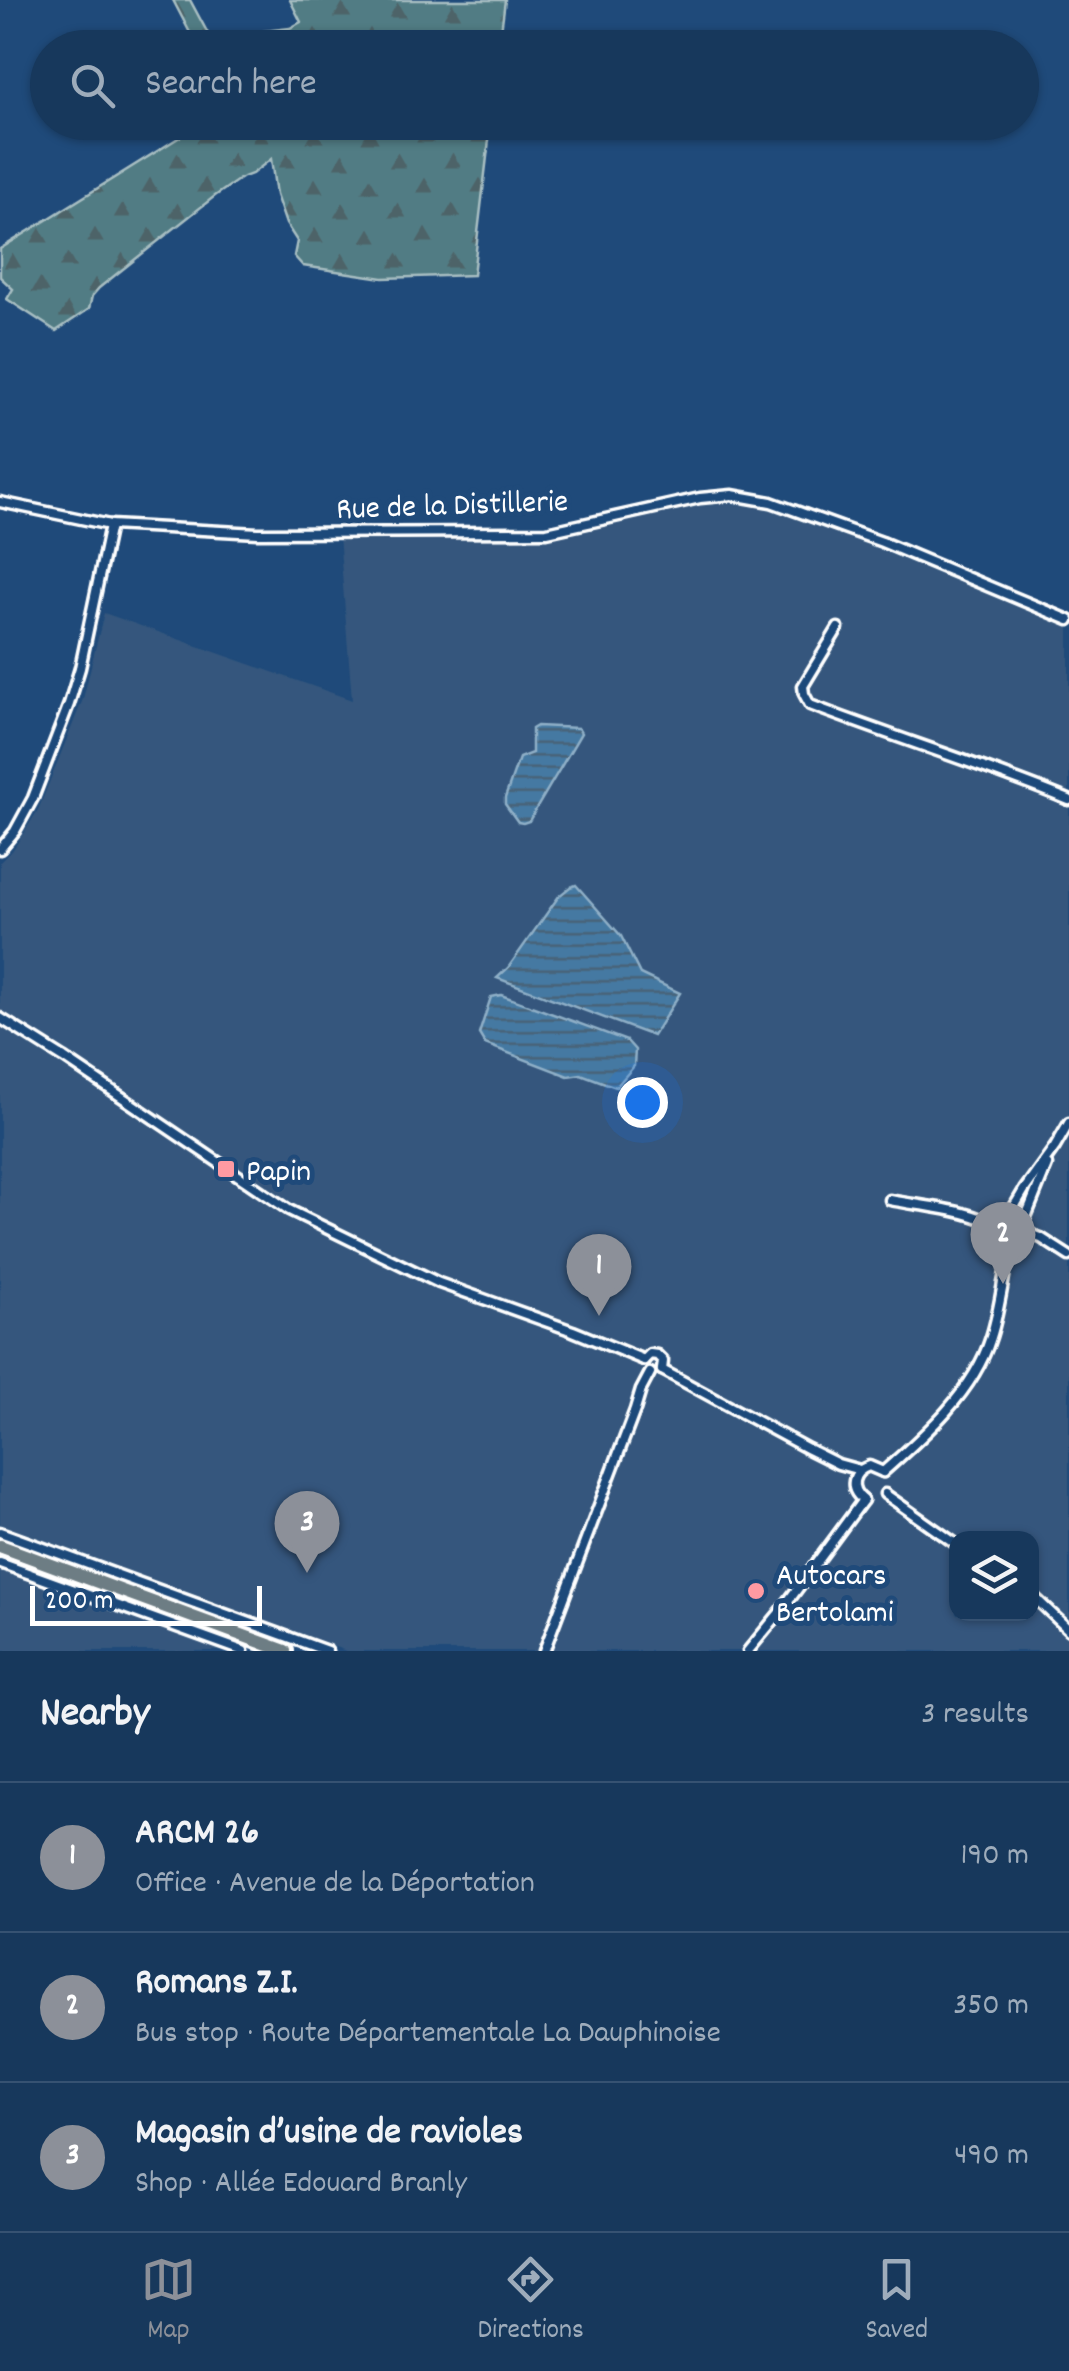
<!DOCTYPE html>
<meta charset="utf-8">
<style>
:root{--surface:#17385c;--page:#203f62;--text:#f1f3f6;--muted:#9eacbb;--line:#365272;--accent:#8c9099}
body{margin:0;font-family:Dekko,sans-serif;background:var(--page);color:var(--text)}
.controls{position:absolute;right:30px;bottom:30px;display:grid;overflow:hidden;border-radius:20px;box-shadow:0 2px 8px #0004}
.controls button{width:90px;height:90px;display:grid;place-items:center;padding:0;border:0;border-bottom:2px solid var(--line);background:var(--surface);color:var(--text);font:50px sans-serif}
.scale{position:absolute;left:30px;bottom:25px;width:232px;box-sizing:border-box;padding-left:10px;border:5px solid #fff;border-top:0;font-size:28px;line-height:35px;white-space:nowrap;color:#fff;-webkit-text-stroke:8px #1f4a7a;paint-order:stroke}
.you{position:absolute;left:642px;top:1102px;width:35px;height:35px;margin:-25px;border:8px solid #fff;border-radius:50%;background:#1a73e8;box-shadow:0 0 0 15px #1a73e833}
.badge{display:grid;place-items:center;width:65px;height:65px;border-radius:50%;background:var(--accent);color:#fff;font-size:32px;font-weight:700}
.pin{position:absolute;translate:-50% -82px;filter:drop-shadow(0 2px 5px #0008)}
.pin::after{content:'';position:absolute;top:52px;width:35px;height:30px;background:inherit;clip-path:polygon(0 0,100% 0,50% 100%)}
.list{margin:0;padding:0;list-style:none}
h2{display:flex;justify-content:space-between;align-items:center;height:130px;margin:0;padding:0 40px;font-size:42px}
h2 small{font-size:32px;font-weight:400;color:var(--muted)}
.list li{display:grid;grid-template-columns:65px 1fr auto;gap:30px;align-items:center;box-sizing:border-box;height:150px;padding:0 40px;border-top:2px solid var(--line)}
.list b{display:block;font-size:38px;white-space:nowrap}
.list p{margin:0;font-size:32px;white-space:nowrap;color:var(--muted)}
.list em{font-size:32px;font-style:normal;color:var(--muted)}
.icon{flex:none;width:55px;height:55px;fill:none;stroke:currentColor;stroke-width:2;stroke-linecap:round;stroke-linejoin:round}
.map{position:relative;flex:none;width:1069px;height:1651px;overflow:hidden}
.search{position:absolute;background:var(--surface);box-shadow:0 2px 8px #0004;left:30px;right:30px;top:30px;height:110px;display:flex;align-items:center;gap:25px;box-sizing:border-box;padding:0 35px;border-radius:55px;color:var(--muted);font-size:38px}
.sheet{height:580px;background:var(--surface)}
nav{display:flex;justify-content:space-around;align-items:center;box-sizing:border-box;height:140px;border-top:2px solid var(--line);background:var(--surface);font-size:28px;color:var(--muted)}
nav a{display:grid;justify-items:center;gap:5px}
nav .on{color:var(--accent)}
.map>svg:first-child{display:block}
</style>
<div class="map">
<svg width="1069" height="1651" viewBox="0 0 1069 1651">
<defs>
<pattern id="forest-firs" width="22" height="20" patternUnits="userSpaceOnUse" patternTransform="scale(2.5)"><rect width="22" height="20" fill="#517c84"/><path d="M5 1l3.5 6h-7zM16 11l3.5 6h-7z" fill="#4e6468"/></pattern>
<pattern id="water-rules" width="6" height="5" patternUnits="userSpaceOnUse" patternTransform="scale(2.5)"><rect width="6" height="5" fill="#4479a2"/><path d="M0 2.5h6" fill="none" stroke="#486277"/></pattern>
</defs>
<rect width="100%" height="100%" fill="#1f4a7a"/>
<filter id="ink" filterUnits="userSpaceOnUse"><feTurbulence type="fractalNoise" baseFrequency=".01" numOctaves="2"/><feDisplacementMap in="SourceGraphic" scale="20" xChannelSelector="R" yChannelSelector="G"/><feConvolveMatrix kernelMatrix="1 2 1 2 8 2 1 2 1" color-interpolation-filters="sRGB"/></filter>
<g filter="url(#ink)">
<!-- built -->
<g fill="#34577d" fill-rule="evenodd">
<path d="M713,502L758,506L814,523L1021,607L1069,623V1651H346L0,1524V862L14,848L38,810L83,699L104,613L352,700L339,535L524,536L678,506ZM956,1538H1032V1614H956Z"/>
<path d="M0,1565L234,1651H0Z"/>
</g>
<!-- forest -->
<g fill="url(#forest-firs)" stroke="#a8bec2" stroke-width="2.5">
<path d="M173,0H190L212,41L255,32L290,28L301,22L290,0H505L499,47L198,48Z"/>
<path d="M204,122L491,123L473,275L383,278L303,266L294,256L297,241L286,224L276,195L271,159L252,174L241,178L215,196L99,288L92,296L89,309L56,331L7,299L13,289L0,277V249Z"/>
</g>
<!-- water -->
<g fill="url(#water-rules)" stroke="#8fafc7" stroke-width="2.5">
<path d="M537,726L578,728L581,733L529,821L523,823L518,822L505,804V798L519,758L532,753V729Z"/>
<path d="M576,885L621,936L640,974L680,993L653,1036L497,978L508,968L559,896L570,887Z"/>
<path d="M501,995L627,1041L635,1050L634,1066L616,1087L581,1074L568,1076L485,1044L479,1034L491,997Z"/>
</g>
<g fill="none" stroke-linecap="round" stroke-linejoin="round">
<defs>
<g id="minor">
<path d="M0,502L110,525L258,533L547,532L700,498L732,495L771,502L882,542L1069,620"/>
<path d="M838,628L803,686L804,694L810,705C896,738 984,765 1069,800"/>
<path d="M0,849L15,831L33,798L69,704L80,668L110,525"/>
<path d="M0,1018L64,1058L289,1210L439,1283L573,1331L644,1360"/>
<path d="M890,1200C924,1207 973,1209 1001,1229L1002,1236L1011,1244"/>
<path d="M1024,1222L1047,1165"/>
<path d="M1001,1229L1024,1190L1055,1147L1069,1123"/>
<path d="M1027,1233L1041,1238L1069,1256"/>
<path d="M644,1360L650,1354L657,1355L663,1361L662,1370"/>
<path d="M662,1370L808,1449L838,1464L860,1470"/>
<path d="M883,1472C925,1435 974,1392 991,1337C1001,1306 1003,1274 1011,1244"/>
<path d="M885,1494L956,1544"/>
<path d="M863,1500C848,1488 852,1472 869,1466L883,1472"/>
<path d="M0,1532L327,1651"/>
<path d="M0,1563L243,1651"/>
<path d="M1032,1595L1069,1630"/>
<path d="M544,1651L635,1410L641,1390L650,1373"/>
<path d="M748,1651L781,1611L863,1500"/>
</g>
<path id="primary" d="M0,1546L285,1651"/>
</defs>
<!-- minor casing -->
<use href="#minor" stroke="#fff" stroke-width="15"/>
<!-- primary casing -->
<use href="#primary" stroke="#fff" stroke-width="20"/>
<!-- minor -->
<use href="#minor" stroke="#1f4a7a" stroke-width="8"/>
<!-- primary -->
<use href="#primary" stroke="#6d7d84" stroke-width="12"/>
</g>
</g>
<!-- markers -->
<g fill="#ff9aa2" stroke="#1f4a7a" stroke-width="4">
<rect x="216" y="1159" width="20" height="20" rx="5"/>
<circle cx="756" cy="1591" r="10"/>
</g>
<g text-anchor="middle" stroke-width="10" stroke-linejoin="round" paint-order="stroke">
<!-- street labels -->
<g font-size="32" fill="#fff" stroke="#1f4a7a">
<text transform="translate(452 503) rotate(-2)" y="11">Rue de la Distillerie</text>
</g>
<!-- poi labels -->
<g font-size="32" fill="#fff" stroke="#1f4a7a" text-anchor="start">
<text x="246" y="1180">Papin</text>
<text x="776" y="1584">Autocars<tspan x="776" dy="37">Bertolami</tspan></text>
</g>
</g>
</svg>
<div class="controls">
<button><svg class="icon" aria-label="layers" viewBox="0 0 24 24"><path d="M12 4l9 5-9 5-9-5zM3 14l9 5 9-5"/></svg></button>
</div>
<div class="scale">200 m</div>
<div class="you"></div>
<div class="pin badge" style="left:599px;top:1316px">1</div>
<div class="pin badge" style="left:1003px;top:1284px">2</div>
<div class="pin badge" style="left:307px;top:1573px">3</div>
<div class="search"><svg class="icon" aria-label="search" viewBox="0 0 24 24"><circle cx="10" cy="10" r="6"/><path d="M15 15l6 6"/></svg>Search here</div>
</div>
<section class="sheet">
<h2>Nearby<small>3 results</small></h2>
<ul class="list">
<li><span class="badge">1</span><div><b>ARCM 26</b><p>Office · Avenue de la Déportation</p></div><em>190 m</em></li>
<li><span class="badge">2</span><div><b>Romans Z.I.</b><p>Bus stop · Route Départementale La Dauphinoise</p></div><em>350 m</em></li>
<li><span class="badge">3</span><div><b>Magasin d’usine de ravioles</b><p>Shop · Allée Edouard Branly</p></div><em>490 m</em></li>
</ul>
</section>
<nav>
<a class="on"><svg class="icon" aria-label="map" viewBox="0 0 24 24"><path d="M3 6l6-2 6 2 6-2v14l-6 2-6-2-6 2zM9 4v14M15 6v14"/></svg>Map</a>
<a><svg class="icon" aria-label="directions" viewBox="0 0 24 24"><path d="M12 3l9 9-9 9-9-9zM9 14v-3h6M13 9l2 2-2 2"/></svg>Directions</a>
<a><svg class="icon" aria-label="saved" viewBox="0 0 24 24"><path d="M7 4h10v16l-5-4-5 4z"/></svg>Saved</a>
</nav>
